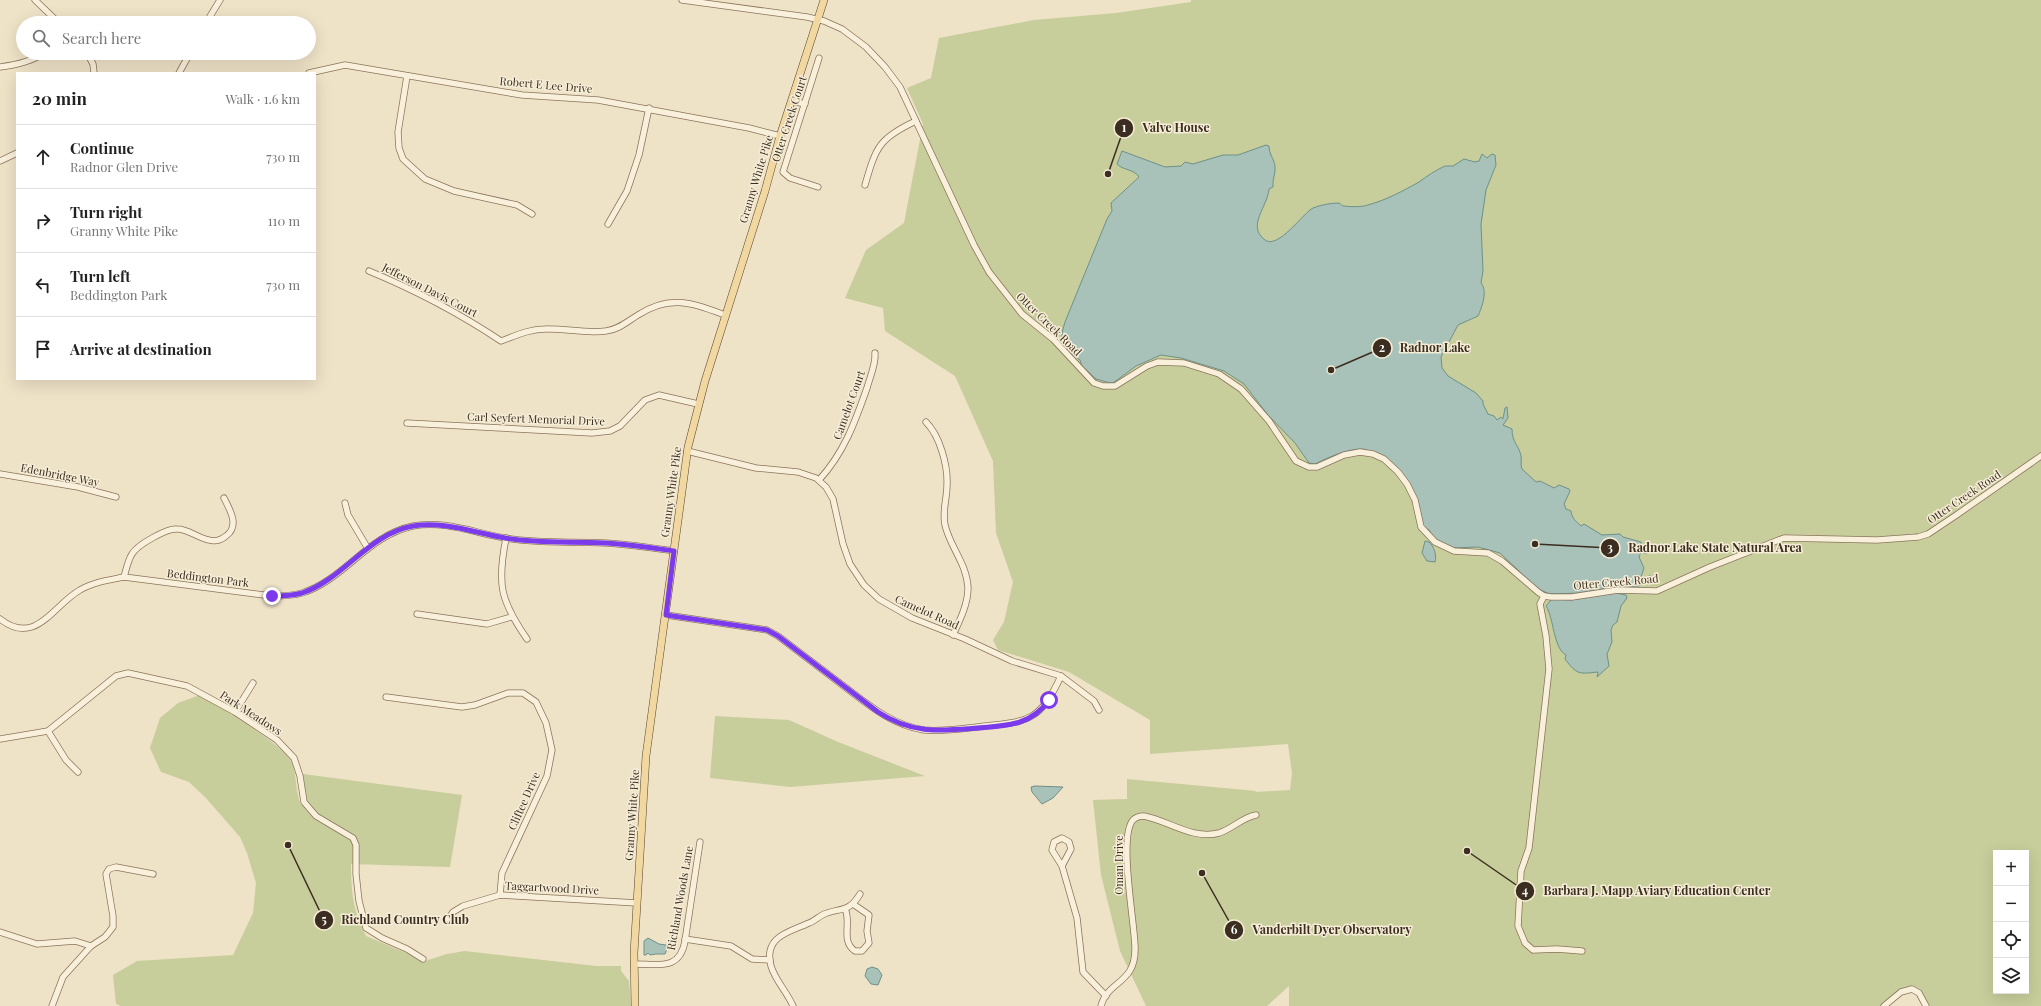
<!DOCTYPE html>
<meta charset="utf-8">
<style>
:root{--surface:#fff;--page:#f6f6f6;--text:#222;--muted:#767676;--line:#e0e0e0}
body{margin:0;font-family:"Playfair Display",serif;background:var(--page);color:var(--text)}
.controls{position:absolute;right:12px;bottom:12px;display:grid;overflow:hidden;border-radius:0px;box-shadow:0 4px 16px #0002}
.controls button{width:36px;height:36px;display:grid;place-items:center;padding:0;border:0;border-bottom:1px solid var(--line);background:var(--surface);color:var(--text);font:20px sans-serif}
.stop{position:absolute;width:12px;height:12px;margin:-9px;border:3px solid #7c3aed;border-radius:50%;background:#fff}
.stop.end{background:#7c3aed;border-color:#fff;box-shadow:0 1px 4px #0008}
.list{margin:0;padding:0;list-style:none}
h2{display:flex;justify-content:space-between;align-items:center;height:52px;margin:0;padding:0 16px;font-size:17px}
h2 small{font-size:13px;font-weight:400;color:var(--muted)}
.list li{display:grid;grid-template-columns:26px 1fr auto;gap:12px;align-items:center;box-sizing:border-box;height:64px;padding:0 16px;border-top:1px solid var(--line)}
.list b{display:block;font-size:15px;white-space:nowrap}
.list p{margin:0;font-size:13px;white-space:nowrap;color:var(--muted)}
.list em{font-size:13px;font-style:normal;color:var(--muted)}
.icon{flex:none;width:22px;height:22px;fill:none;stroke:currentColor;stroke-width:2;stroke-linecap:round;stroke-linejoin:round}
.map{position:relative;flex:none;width:2041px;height:1006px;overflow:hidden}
.search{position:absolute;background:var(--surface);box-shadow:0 4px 16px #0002;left:16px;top:16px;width:300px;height:44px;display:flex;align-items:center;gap:10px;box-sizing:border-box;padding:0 14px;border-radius:22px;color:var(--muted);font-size:15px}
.panel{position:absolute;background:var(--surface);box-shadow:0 4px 16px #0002;left:16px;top:72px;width:300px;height:308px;border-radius:0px}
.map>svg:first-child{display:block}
</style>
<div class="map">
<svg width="2041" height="1006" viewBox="0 0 2041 1006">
<rect width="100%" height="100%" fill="#eee2c7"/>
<!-- green -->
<g fill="#c7cd9b" fill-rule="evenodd">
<path d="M1191,0H2041V1006H1930L1919,989L1909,986L1898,991L1880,1006H1289V986L1267,1006H1146L1120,951L1101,875L1093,800L1127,799V779L1256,791L1255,792L1290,790L1292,773L1288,744L1150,754V720L1069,672L998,650L993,640L1004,622L1013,582L996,533L993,461L955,376L885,331L883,308L845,298L866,250L904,223L923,124L907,88L931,78L939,38L1034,20L1116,13L1191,2ZM1996,853H2026V991H1996Z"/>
<path d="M200,695C210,701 284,744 292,763C297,776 295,791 301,805L306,801L303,774L462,795L450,867L351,864C351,892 353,911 366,936L425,961L447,954L465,951L596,966H621V971L629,981L631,1006H121L116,1004L113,975L137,961L233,955L253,913L256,883L247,853L240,837L206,798L189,782L161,772L150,748L160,718L178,703Z"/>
<path d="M715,716L789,720L838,742L925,776L790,787L710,778Z"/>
</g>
<!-- water -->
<g fill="#a8c2ba" stroke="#6e9188">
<path d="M1266,145L1269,146C1269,154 1274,159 1275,166C1276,174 1272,179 1273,187L1269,189C1268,206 1246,226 1265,240C1278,250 1304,212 1313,208C1320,205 1331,203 1339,203C1341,204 1342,206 1344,206C1351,207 1362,207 1368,205C1386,200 1403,191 1419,182C1427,176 1436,170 1445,166H1453L1464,159L1475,162L1479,161L1482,154L1487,158L1492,154L1495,155L1496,165L1486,190L1481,224L1483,271L1481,283C1488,291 1482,307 1478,316L1458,325L1441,357L1442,368L1448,376L1476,393L1483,401V404L1488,414L1494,416L1497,420L1501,417L1503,419L1505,408L1507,407L1508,418L1503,425L1512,429C1512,443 1519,445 1521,456C1522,460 1520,464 1522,469L1536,482L1540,481L1554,488L1559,485L1569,489L1570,491L1564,504L1566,509L1571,511C1572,519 1576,521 1581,526L1584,524L1602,535L1620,534L1623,537L1641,542V547L1647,554L1641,552L1639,557L1644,568L1639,583L1650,575L1648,581L1639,586L1613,587L1579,593L1550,594L1538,589L1500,553L1478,547L1450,548L1434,538L1429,530L1423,527C1414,491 1413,476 1379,457C1374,454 1368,449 1362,449C1347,449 1329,457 1315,464L1309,463L1295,443L1268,415L1244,384L1224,371L1181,358L1161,355L1136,366L1113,383H1110L1096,379L1082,366L1080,360C1062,347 1058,345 1065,322L1107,219L1112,211L1111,203L1139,177C1134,169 1122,170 1117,164L1122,151L1165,167L1181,166L1185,162L1193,164L1223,155H1238Z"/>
<path d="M1425,541L1429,542C1434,546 1437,556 1435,562L1427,561L1422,553Z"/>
<path d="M1616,593L1626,595L1627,598L1621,606L1617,622L1613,625L1611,630L1612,642L1607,654L1609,666L1597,677L1598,672C1579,674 1577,675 1565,659L1566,655C1553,648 1554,618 1546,606L1552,599L1571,600Z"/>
<path d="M1035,786L1063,787L1053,798L1042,804L1032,792L1031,787Z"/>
<path d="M648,938L659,944L666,945L668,947L665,954H656L650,955L648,953L646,955H644V941Z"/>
<path d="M872,967L878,969L882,975L878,985L871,984L865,976L867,969Z"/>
</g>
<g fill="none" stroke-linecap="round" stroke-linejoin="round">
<defs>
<g id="minor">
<path d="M35,0L59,23"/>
<path d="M682,0L807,17L824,21L842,29L866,47L885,67L900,87L974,245L989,272L1022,314L1053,339L1094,383L1103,386H1115L1147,366L1158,362L1184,363L1219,374L1241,389L1269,421L1296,461L1309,467H1317L1344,455L1360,452L1373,454L1384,459L1398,472L1407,484L1415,500L1421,527L1435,542L1454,551L1488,553L1502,561L1538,592L1544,596L1551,597H1572L1618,590L1657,591L1710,567L1784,538L1877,540L1918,537L1928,534L1955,516L2041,456"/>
<path d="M206,23L220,0"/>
<path d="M87,53L93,64L94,73"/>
<path d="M0,67C16,65 31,62 44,53"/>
<path d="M179,73L190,53"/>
<path d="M309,73L345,65L522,95L598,100L749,128L780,136"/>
<path d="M407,76L398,132L399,148L403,159L425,179L454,191L517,205L532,214"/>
<path d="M792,101L805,104"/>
<path d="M0,161L17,153"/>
<path d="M865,185C876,147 879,138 916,121"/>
<path d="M818,187L790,178L783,172L819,58"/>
<path d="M608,224L627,191L639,155L649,108"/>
<path d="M369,271C415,290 459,313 501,341C515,336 529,329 545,329C565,328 585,334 606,331C618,330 628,321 638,315C670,294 692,303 725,315"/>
<path d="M926,422C940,436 948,466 947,485C947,499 942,511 945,525C950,547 967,564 968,588C968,604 960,620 953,635"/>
<path d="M407,423L592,433L610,431L620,426L645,400L659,395L698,404"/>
<path d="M687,451L756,468L798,472L816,478L826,487L833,499L843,544L850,564L864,585L879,599L912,618L965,639L1012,661L1061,676L1094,701L1099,710"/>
<path d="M0,474L78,487L116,497"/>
<path d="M819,480C844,453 855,422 867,388C870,377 876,364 875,353"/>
<path d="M345,503L348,515L367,547"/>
<path d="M506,538C497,584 500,600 527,639"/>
<path d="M124,577C126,570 128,560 132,554C137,545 167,528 177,529C188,529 198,538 209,540C215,542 221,540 226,536C240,526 230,510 224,498"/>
<path d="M1544,596L1540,604L1546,636L1549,669L1529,848L1521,871L1518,926L1525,943L1533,950L1557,949L1582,951"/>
<path d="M417,614L487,624L511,617"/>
<path d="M666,615L767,630L778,636C800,653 823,670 845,687C870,706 892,725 924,730C944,732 965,728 985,726C1030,722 1041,719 1061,676"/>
<path d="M0,619C36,647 53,605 80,590C93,582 109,580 124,577L272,596C282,596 292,596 302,593C344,580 368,535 413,526C444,520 475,533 505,538C538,544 572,541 605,543C628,544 652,548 674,551"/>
<path d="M386,697L462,707L475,705L508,693H523L536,702L546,723L552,750L547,776L502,873L500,895"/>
<path d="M235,712L253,683"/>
<path d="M48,731L66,760L78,772"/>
<path d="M0,739L48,731L116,676L128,673L187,686L235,712L277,740L294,758L300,776L304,802L316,816L353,838L356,845V874L359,901L366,928L382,938L407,949L423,959"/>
<path d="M1062,866L1071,849L1069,842L1062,838L1054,842L1052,850L1062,866L1077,918L1083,972L1106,996"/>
<path d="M845,909C852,922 840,941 855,951H862L869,943L867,931L869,915L853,904"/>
<path d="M448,919L453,912L463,906L500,895L637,903"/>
<path d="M0,932L37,944L75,941L91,946"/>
<path d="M685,939L731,946L752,959L770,960"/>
<path d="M634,964C658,964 680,971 685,941L700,842"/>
<path d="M52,1006L63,977L91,946L105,937L113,927V916L106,874L109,869L116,867L153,874"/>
<path d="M793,1006C787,992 775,980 771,966C763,936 790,932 809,923C815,921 820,915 827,913C843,908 850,911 860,894"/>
<path d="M1101,1006C1107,981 1136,984 1135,948C1135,924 1118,837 1133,820C1136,817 1140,816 1144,816C1169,821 1193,840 1219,833C1232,829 1243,817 1256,815"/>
<path d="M1884,1006L1901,992L1912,989L1919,993L1926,1006"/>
</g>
<path id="major" d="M635,1006L634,953L646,756L688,447L705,381L765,191L780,136L824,0"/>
</defs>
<!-- minor casing -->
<use href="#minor" stroke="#8a745c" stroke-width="7"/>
<!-- major casing -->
<use href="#major" stroke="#584330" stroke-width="8"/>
<!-- minor -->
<use href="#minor" stroke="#f9f0db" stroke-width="5.5"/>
<!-- major -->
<use href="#major" stroke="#f1d7a0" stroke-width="7"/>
</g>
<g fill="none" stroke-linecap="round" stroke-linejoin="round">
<!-- route -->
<path stroke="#7c3aed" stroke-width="5" d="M272,596C282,596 292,596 302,593C344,579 368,534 413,526C445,521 475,533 505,538C538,544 572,541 605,543C628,544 652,548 674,551L666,615L767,630L778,636L878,712C892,721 907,727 923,729C940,732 1004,727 1020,722C1032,718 1042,710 1049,700"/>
</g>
<g text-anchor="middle" stroke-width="3" stroke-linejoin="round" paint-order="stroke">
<!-- street labels -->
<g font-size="11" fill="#3b2d20" stroke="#f6edd7">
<text transform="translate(546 85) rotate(5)" y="4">Robert E Lee Drive</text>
<text transform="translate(789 119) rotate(-72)" y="4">Otter Creek Court</text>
<text transform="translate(756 179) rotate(-73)" y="4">Granny White Pike</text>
<text transform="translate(430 290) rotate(27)" y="4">Jefferson Davis Court</text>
<text transform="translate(1049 324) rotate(44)" y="4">Otter Creek Road</text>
<text transform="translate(849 405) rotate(-70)" y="4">Camelot Court</text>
<text transform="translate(536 419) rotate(2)" y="4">Carl Seyfert Memorial Drive</text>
<text transform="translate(60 475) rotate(11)" y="4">Edenbridge Way</text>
<text transform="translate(671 492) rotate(-82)" y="4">Granny White Pike</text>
<text transform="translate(1964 497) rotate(-34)" y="4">Otter Creek Road</text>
<text transform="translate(208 578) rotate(7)" y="4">Beddington Park</text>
<text transform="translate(1616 582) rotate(-5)" y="4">Otter Creek Road</text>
<text transform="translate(927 612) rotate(24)" y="4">Camelot Road</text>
<text transform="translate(251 713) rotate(33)" y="4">Park Meadows</text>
<text transform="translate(524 801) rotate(-66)" y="4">Cliftee Drive</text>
<text transform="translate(632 815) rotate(-86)" y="4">Granny White Pike</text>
<text transform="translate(1119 865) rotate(-90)" y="4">Oman Drive</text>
<text transform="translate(552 888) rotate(3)" y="4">Taggartwood Drive</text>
<text transform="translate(680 898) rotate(-80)" y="4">Richland Woods Lane</text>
</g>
</g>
<!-- callouts -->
<path fill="none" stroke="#3b2d20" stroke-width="1.5" d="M1108 174L1124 128M1331 370L1382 348M1535 544L1610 548M1467 851L1525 891M288 845L324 920M1202 873L1234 930"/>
<g fill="#3b2d20" stroke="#f6edd7" stroke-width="1.5">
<circle cx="1108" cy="174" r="4"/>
<circle cx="1331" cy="370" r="4"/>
<circle cx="1535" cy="544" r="4"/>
<circle cx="1467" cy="851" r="4"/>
<circle cx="288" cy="845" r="4"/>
<circle cx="1202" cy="873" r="4"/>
<circle cx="1124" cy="128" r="10"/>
<circle cx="1382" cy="348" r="10"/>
<circle cx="1610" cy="548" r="10"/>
<circle cx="1525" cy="891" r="10"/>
<circle cx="324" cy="920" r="10"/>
<circle cx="1234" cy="930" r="10"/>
</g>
<g font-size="12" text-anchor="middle" font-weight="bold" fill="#fff">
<text x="1124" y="132">1</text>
<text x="1382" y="352">2</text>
<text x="1610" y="552">3</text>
<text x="1525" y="895">4</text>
<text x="324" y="924">5</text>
<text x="1234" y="934">6</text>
</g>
<g font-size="12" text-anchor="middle" font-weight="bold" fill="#3b2d20" stroke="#f6edd7" stroke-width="3" stroke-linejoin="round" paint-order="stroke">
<text x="1176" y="132">Valve House</text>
<text x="1435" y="352">Radnor Lake</text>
<text x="1715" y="552">Radnor Lake State Natural Area</text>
<text x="1657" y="895">Barbara J. Mapp Aviary Education Center</text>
<text x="405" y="924">Richland Country Club</text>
<text x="1332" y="934">Vanderbilt Dyer Observatory</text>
</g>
</svg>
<div class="controls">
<button>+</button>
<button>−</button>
<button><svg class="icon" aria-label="locate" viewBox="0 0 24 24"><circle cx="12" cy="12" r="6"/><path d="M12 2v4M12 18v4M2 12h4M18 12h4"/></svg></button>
<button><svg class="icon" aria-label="layers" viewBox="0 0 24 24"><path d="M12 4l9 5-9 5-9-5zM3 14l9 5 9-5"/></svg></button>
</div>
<div class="stop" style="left:1049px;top:700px"></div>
<div class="stop end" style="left:272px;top:596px"></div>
<div class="search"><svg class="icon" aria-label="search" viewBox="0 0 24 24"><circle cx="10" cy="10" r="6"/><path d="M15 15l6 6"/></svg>Search here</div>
<section class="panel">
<h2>20 min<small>Walk · 1.6 km</small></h2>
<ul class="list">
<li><svg class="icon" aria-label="ahead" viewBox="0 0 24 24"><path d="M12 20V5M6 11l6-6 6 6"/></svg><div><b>Continue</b><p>Radnor Glen Drive</p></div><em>730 m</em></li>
<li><svg class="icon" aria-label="right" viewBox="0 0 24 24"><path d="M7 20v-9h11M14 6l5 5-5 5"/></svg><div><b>Turn right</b><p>Granny White Pike</p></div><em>110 m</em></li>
<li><svg class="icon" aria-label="left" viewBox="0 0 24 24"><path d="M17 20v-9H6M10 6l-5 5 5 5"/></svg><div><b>Turn left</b><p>Beddington Park</p></div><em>730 m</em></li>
<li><svg class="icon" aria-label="arrive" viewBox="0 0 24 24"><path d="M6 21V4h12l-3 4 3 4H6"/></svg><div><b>Arrive at destination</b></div></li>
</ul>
</section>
</div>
